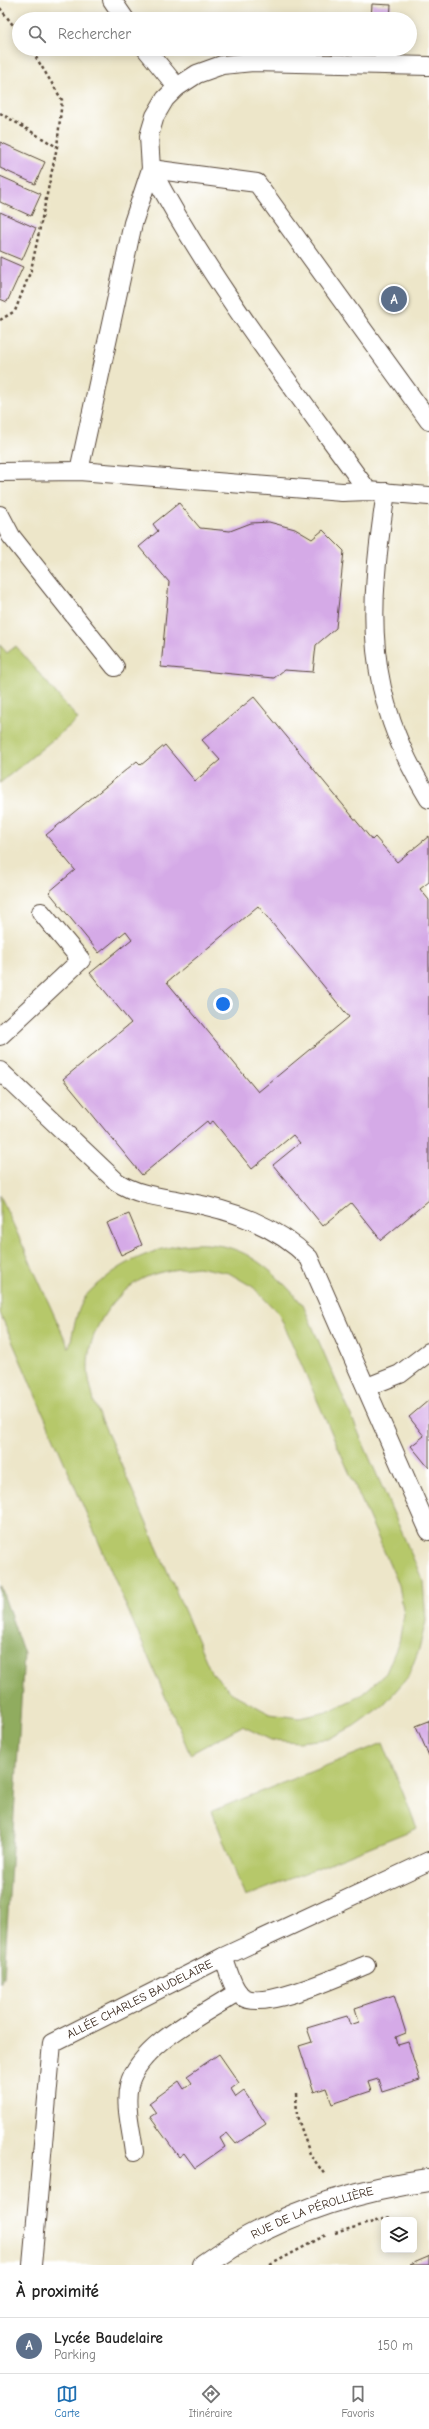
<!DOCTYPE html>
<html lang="fr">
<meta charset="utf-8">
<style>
:root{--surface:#fff;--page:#f6f6f6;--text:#222;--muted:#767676;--line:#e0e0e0;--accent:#1f6fb2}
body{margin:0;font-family:"Comic Neue",sans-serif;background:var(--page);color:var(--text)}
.controls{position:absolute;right:12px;bottom:12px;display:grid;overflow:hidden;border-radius:6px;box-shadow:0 2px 10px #0003}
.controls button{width:36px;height:36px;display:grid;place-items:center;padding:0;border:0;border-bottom:1px solid var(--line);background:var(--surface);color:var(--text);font:20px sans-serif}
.you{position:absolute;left:223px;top:1004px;width:14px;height:14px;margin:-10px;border:3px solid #fff;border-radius:50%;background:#1a73e8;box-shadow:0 0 0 6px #1a73e833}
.badge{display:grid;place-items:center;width:26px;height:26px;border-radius:50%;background:var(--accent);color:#fff;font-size:13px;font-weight:700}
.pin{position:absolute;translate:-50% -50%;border:2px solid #fff;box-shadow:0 1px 4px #0006}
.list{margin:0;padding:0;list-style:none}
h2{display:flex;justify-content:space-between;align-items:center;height:52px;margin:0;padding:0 16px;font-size:17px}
h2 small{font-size:13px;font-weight:400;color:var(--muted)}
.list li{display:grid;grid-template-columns:26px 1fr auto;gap:12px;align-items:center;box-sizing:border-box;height:56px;padding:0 16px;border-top:1px solid var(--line)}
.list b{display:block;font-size:15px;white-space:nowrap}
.list p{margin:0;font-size:13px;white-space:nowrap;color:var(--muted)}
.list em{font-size:13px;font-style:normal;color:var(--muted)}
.icon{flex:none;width:22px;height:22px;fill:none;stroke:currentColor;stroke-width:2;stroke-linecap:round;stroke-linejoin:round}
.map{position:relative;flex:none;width:429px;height:2265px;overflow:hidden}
.search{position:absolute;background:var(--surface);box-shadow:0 2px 10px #0003;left:12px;right:12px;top:12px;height:44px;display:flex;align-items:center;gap:10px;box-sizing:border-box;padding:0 14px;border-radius:22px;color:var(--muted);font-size:15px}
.sheet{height:108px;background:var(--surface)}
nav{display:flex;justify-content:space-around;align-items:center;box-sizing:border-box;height:56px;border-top:1px solid var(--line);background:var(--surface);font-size:11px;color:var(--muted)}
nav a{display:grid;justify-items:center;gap:2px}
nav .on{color:var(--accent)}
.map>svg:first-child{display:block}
</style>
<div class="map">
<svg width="429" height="2265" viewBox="0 0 429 2265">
<rect width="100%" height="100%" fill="#fff"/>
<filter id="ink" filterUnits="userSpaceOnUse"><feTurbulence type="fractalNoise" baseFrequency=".025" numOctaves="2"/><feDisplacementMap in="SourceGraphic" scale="8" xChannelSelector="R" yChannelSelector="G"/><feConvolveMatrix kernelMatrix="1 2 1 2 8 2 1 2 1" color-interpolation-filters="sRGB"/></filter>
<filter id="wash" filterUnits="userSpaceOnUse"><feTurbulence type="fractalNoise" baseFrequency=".012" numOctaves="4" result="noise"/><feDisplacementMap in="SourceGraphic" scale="16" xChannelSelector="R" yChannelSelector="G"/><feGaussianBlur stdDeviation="0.9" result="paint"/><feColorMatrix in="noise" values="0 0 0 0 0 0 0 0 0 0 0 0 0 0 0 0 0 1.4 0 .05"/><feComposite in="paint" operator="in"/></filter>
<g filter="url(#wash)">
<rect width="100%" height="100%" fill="#ede6c9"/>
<!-- green -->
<g fill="#b6c86b" stroke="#787944" fill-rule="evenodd">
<path d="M0,645L7,653L16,646L78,719L0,783Z"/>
<path d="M0,1195L69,1348C74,1331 75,1312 86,1296C89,1291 96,1286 101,1282C137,1249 204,1230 249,1256C271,1269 287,1286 303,1305L423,1581L426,1621L419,1649L408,1677L383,1705L354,1726L328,1739L298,1742L271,1740L242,1726L190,1754L0,1313ZM198,1267L229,1273L253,1287L279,1314L399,1585L404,1615L399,1642L386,1673L360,1696L327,1712L299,1718L270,1714L232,1693L211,1672L94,1402C92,1391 88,1379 88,1368C87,1333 112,1294 144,1278C161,1270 180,1269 198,1267Z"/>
<path d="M383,1743L417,1828L245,1897L212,1811Z"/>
</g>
<!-- forest -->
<path fill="#90ac5f" stroke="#666b3e" d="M0,1585L24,1654L4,1977L0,1983Z"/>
<g id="blocks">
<!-- building -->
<g fill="#d5aae7" fill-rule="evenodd">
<path d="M372,4L391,5L390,19H371Z"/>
<path d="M0,142L45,162L35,184L0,168Z"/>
<path d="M0,176L41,194L31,216L0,202Z"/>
<path d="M0,212L36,228L22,260L0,251Z"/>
<path d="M0,257L23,267L7,302L0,299Z"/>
<path d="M179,503L200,528L230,531L251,523L269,522L295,529L312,539L323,530L344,551L336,628L316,645L313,672L284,670L274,678L161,667L169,582L139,547L158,531L153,524Z"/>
<path d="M254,697L372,840L375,837L397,862L429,836V882L420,889L429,900V1200L381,1240L351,1203L323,1226L273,1165L300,1143L293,1135L252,1169L213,1121L209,1124L207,1121L142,1175L63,1079L131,1023L90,973L132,939L126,931L99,953L49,892L75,870L46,835L137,761L141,765L165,745L195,781L220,760L202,740ZM258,906L349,1017L258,1092L167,982Z"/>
<path d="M129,1214L142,1245L121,1255L107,1223Z"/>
<path d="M429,1400V1468L411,1446L424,1436L409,1417Z"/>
<path d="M429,1721V1756L416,1726Z"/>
<path d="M394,1995L406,2033L396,2037L398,2045L408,2042L420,2080L382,2092L378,2079L368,2082L371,2091L332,2104L326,2088L314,2092L299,2046L312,2042L307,2028L347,2016L350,2025L359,2022L355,2008Z"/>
<path d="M219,2054L239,2083L231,2089L236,2097L244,2091L266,2124L236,2144L227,2133L220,2138L225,2147L195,2168L184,2153L179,2157L150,2117L156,2113L149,2103L179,2081L184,2089L192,2083L187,2076Z"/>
<path d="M429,2256V2265H409L428,2257Z"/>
</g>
</g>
</g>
<g filter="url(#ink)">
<use href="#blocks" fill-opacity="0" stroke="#564638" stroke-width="1"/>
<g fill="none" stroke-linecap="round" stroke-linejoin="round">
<defs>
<g id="lane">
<path d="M112,0L125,19"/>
<path d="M146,49L177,87"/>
<path d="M151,169L257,183L429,421"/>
<path d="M151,169C212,284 292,386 368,491"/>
<path d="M79,471L133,223L151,169L149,136L155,116L165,99L177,87L197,74L222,65L253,62L429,66"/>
<path d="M0,472L79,471L342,492L368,491L429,496"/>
<path d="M386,492C368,613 363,691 429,799"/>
<path d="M0,515L11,536L115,667"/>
<path d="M0,1036L81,960L41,912"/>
<path d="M0,1071L117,1182C139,1196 162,1197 187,1202C232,1210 275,1225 309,1258L429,1531"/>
<path d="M367,1387L400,1374L429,1352"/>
<path d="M223,1957C228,1968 232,1990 243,1997C265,2011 341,1975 366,1965"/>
<path d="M134,2152C132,2132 124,2105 129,2085C139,2045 204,2014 238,1992"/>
<path id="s1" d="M32,2265L52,2043L223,1957L429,1861"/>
</g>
<g id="street">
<path id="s2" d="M204,2265C270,2218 349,2191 429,2180"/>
</g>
</defs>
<!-- lane casing -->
<use href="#lane" stroke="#564638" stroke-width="20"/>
<!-- street casing -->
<use href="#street" stroke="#564638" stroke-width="24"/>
<!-- path -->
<g stroke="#564638" stroke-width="2.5" stroke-dasharray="3 3" stroke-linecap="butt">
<path d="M0,8L19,33"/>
<path d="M0,113L57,147"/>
<path d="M0,320L15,311L31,270L57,147L62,100L31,49"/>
<path d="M296,2093L297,2116L310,2154L325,2175"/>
<path d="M335,2233L390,2217"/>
<path d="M270,2265L326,2235"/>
</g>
<!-- lane -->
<use href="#lane" stroke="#fff" stroke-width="18"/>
<!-- street -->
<use href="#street" stroke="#fff" stroke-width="22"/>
</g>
</g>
<g text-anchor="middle" stroke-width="3.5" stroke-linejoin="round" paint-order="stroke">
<!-- street labels -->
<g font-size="12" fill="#3b2a1e" stroke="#fff">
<text dy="4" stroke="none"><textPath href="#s1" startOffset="321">ALLÉE CHARLES BAUDELAIRE</textPath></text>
<text dy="4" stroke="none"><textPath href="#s2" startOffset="121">RUE DE LA PÉROLLIÈRE</textPath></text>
</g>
</g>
</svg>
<div class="controls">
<button><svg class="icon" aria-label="layers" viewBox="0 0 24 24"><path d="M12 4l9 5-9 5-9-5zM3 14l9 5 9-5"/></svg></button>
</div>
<div class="you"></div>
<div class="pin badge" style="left:394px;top:299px;background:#5c6f8a">A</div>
<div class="search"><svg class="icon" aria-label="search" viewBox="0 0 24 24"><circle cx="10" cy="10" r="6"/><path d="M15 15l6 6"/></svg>Rechercher</div>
</div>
<section class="sheet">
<h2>À proximité<small></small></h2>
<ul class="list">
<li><span class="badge" style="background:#5c6f8a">A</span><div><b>Lycée Baudelaire</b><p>Parking</p></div><em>150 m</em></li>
</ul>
</section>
<nav>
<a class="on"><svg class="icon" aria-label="map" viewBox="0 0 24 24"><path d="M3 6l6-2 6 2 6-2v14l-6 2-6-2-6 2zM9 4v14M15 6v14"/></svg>Carte</a>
<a><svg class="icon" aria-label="directions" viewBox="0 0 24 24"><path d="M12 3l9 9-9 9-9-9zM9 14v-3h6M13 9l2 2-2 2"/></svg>Itinéraire</a>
<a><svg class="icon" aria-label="saved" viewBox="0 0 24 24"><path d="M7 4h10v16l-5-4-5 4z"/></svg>Favoris</a>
</nav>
